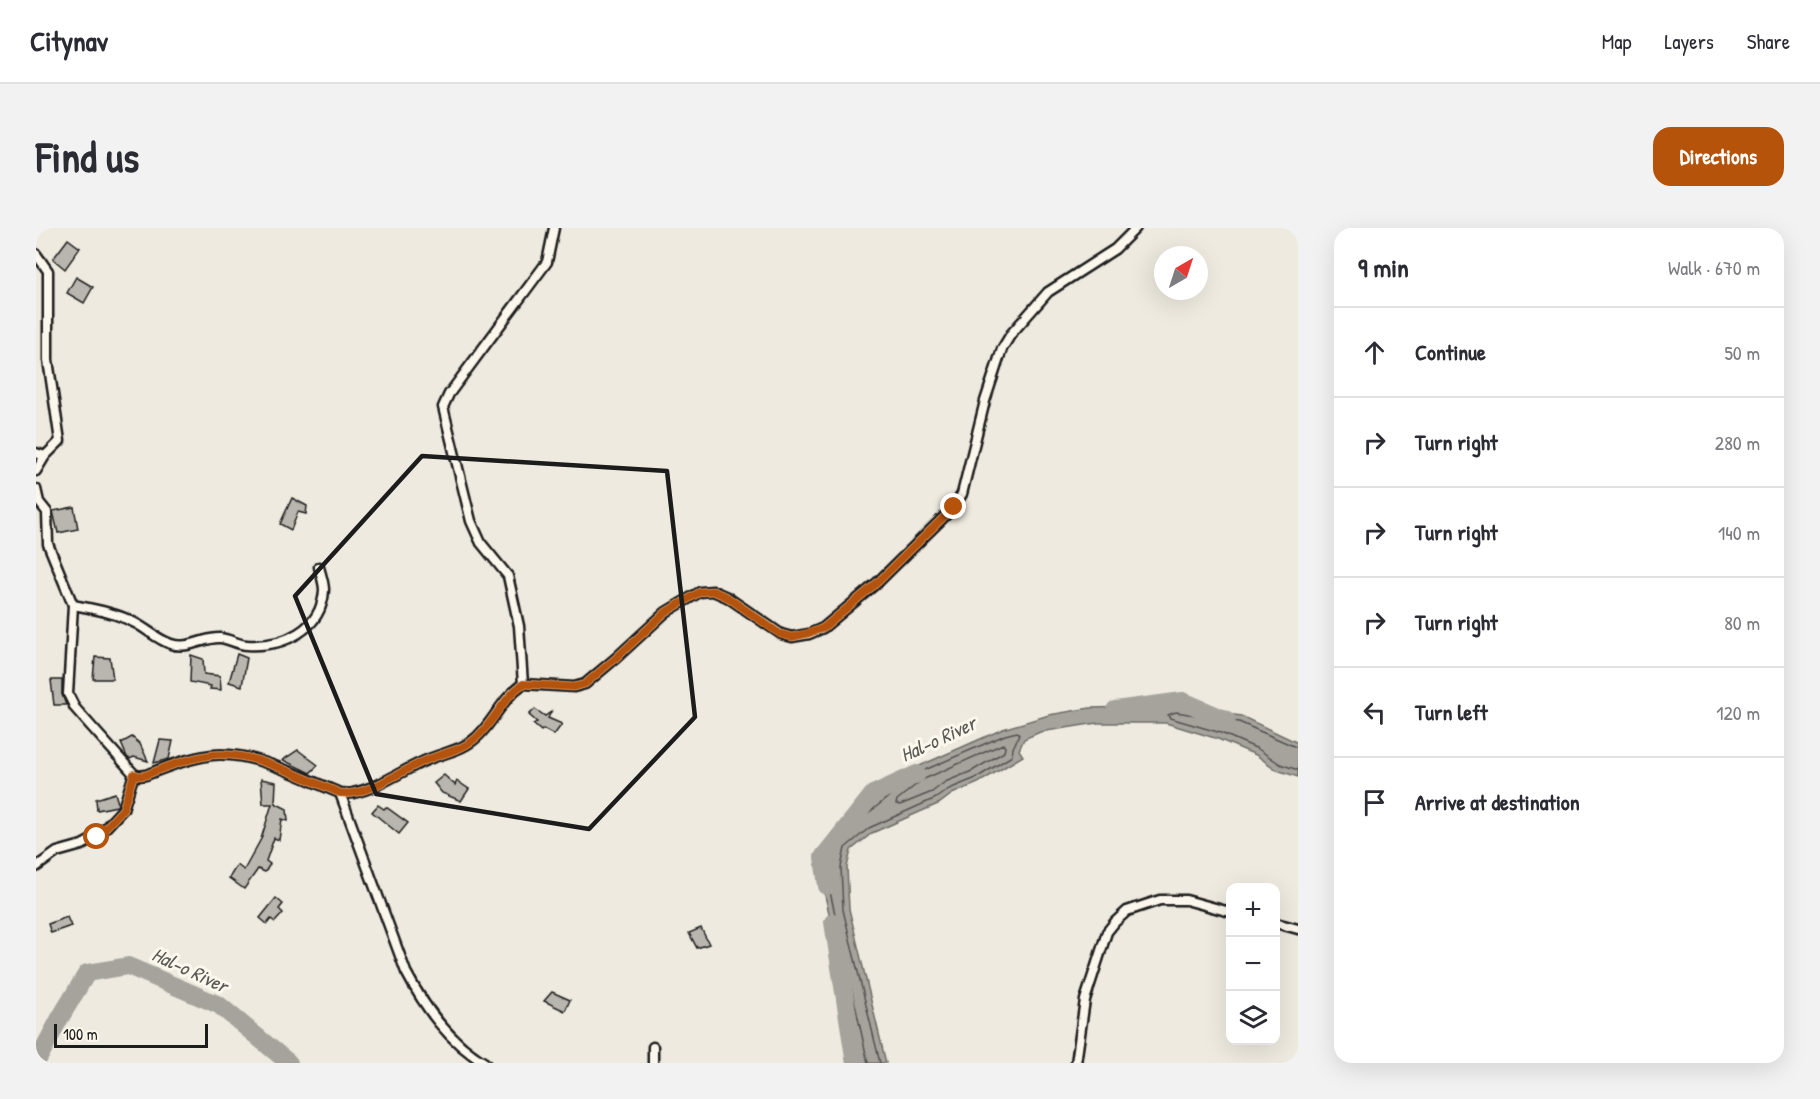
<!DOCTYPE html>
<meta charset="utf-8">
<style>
:root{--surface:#fff;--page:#f2f2f3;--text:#2b2b33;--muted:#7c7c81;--line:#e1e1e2;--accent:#b45309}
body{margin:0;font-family:"Patrick Hand",sans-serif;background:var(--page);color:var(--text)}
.controls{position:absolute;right:18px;bottom:18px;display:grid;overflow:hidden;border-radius:12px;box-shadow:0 6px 24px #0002}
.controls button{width:54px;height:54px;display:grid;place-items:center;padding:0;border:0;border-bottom:2px solid var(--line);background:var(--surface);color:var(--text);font:30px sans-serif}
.compass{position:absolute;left:1118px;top:18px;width:54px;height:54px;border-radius:50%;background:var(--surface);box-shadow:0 6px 24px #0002;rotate:39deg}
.scale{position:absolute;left:18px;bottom:15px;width:154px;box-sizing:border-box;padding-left:6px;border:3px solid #1c1c1c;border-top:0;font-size:16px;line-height:21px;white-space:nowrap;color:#1c1c1c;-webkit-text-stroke:4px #fbf7ec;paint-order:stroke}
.stop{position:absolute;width:18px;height:18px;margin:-14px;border:4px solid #b45309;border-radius:50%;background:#fff}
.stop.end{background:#b45309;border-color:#fff;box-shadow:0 2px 6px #0008}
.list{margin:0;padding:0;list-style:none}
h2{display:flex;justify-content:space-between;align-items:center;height:78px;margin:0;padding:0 24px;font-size:26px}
h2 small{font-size:20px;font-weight:400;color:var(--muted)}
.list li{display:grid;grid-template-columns:39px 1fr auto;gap:18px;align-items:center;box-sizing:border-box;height:90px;padding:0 24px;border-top:2px solid var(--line)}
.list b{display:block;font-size:22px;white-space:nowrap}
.list em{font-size:20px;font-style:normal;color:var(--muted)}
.icon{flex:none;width:33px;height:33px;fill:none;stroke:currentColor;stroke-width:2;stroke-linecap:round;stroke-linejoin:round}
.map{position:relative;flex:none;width:1262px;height:835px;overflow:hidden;border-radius:18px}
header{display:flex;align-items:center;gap:36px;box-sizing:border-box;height:84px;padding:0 30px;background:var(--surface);border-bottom:2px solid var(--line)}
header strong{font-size:28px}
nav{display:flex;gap:33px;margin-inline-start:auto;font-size:21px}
.intro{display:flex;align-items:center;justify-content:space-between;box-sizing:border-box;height:144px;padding:0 36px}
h1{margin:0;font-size:42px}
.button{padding:15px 27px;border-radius:18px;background:var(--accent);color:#fff;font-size:21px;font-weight:700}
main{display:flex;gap:36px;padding:0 36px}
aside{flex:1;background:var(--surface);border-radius:18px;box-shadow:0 6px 24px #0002}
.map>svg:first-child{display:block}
</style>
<header>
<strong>Citynav</strong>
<nav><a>Map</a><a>Layers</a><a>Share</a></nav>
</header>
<div class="intro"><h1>Find us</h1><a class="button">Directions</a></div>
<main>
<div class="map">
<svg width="1262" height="835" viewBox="0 0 1262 835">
<rect width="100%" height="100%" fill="#eeeadf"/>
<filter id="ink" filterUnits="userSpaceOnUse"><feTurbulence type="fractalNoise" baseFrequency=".0167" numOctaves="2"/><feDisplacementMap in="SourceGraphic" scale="12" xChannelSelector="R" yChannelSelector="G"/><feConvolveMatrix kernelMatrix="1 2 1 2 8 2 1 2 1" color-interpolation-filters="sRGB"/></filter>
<g filter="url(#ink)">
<!-- water -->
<path fill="#a6a39d" stroke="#6f6d69" stroke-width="1.5" d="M1140,478L1205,488L1262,515V549L1241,542L1220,527L1182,511L1130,495H1061L1004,504L988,511L983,522L987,528L942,555L916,566L904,575L836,605L815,622L811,639L813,681L850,835H827L785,650L790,620L798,605L879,540L967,501L1013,487L1054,480Z"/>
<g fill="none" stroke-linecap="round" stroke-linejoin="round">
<!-- shore -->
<g stroke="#535250" stroke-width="1.5">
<path d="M967,516L969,519L968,524L936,543L909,554L896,564L864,577L860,576L861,572L886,552Z"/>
<path d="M1262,520L1203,494L1140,484L1132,487L1134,490L1185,505L1222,521L1244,536L1262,542"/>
<path d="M832,835L791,650L795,622L803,609L882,545L969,507L981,504L983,507L977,520L976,528L940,550L913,561L900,570L833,600L809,620L805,639L807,682L844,835"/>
</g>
<!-- river -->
<g stroke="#a6a39d" stroke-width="18">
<path d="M1079,482L1147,473L1191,492"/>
<path d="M791,658L787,629L837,566L881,546"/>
<path d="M797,694L819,835"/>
<path d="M0,835L24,790L51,745L92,738L183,777L253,835"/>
</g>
</g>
<!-- building -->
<g fill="#b9b6af" stroke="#1c1c1c" stroke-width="1.5">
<path d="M32,11L44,20L29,41L17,31Z"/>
<path d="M40,49L57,59L48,75L31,65Z"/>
<path d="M256,270L271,278L270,286L262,284L255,302L244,296Z"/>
<path d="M38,279L42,301L22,305L17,283Z"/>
<path d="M201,426L211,430L206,458L193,454Z"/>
<path d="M155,427L167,431L168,446L184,448L185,462L174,461L175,458L154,454Z"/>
<path d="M59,429L74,430L77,451H57Z"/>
<path d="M15,452H26V466L30,477H18Z"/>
<path d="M499,481L509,488L515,484L512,490L526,496L518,507L507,501L505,503L497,496L501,494L493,487Z"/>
<path d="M96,509L104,516L112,533L98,529L94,531L91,529L85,515Z"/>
<path d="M124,512L137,513L133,531L118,535Z"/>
<path d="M262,522L282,537L274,545L247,532Z"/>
<path d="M408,547L419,557L421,553L433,561L425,573L406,565L398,555Z"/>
<path d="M225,551L240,554L239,575L251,581L252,593L246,591L243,612L238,610L230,633L234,636L229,644L222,641L208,661L193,650L201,637L208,642L225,611L236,576H227Z"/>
<path d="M79,565L82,575L81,578L61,582L60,571Z"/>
<path d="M342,577L348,581L350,579L372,595L363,606L336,584Z"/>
<path d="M240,670L247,676L243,681L247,685L239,694L235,691L231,696L224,690Z"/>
<path d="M31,689L35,698L15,705L12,696Z"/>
<path d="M665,700L673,716L661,720L653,705Z"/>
<path d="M516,764L534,772L529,783L508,773Z"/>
</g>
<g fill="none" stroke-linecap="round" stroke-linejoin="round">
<defs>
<g id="minor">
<path d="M0,26L12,43V132L24,213L9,228L0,243"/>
<path d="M0,225L9,228"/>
<path d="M0,261L3,274L11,284L12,316L37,377L32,466L39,480L54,497L98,546L103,548L110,547C132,538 153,530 176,527C218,523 266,550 304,565C308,565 313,566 317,565C343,560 368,541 393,531C410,524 428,522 442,508C458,493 467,469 487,456L538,459L549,456L580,430L630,384L664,364L677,363L691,369L745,406L756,409L773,406L787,400L842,354L918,279L926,266L949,173L966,121L975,106L1012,64L1079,21L1100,0"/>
<path d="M37,377C57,381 81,385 99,395C111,401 122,412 135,416C152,422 168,409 184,410C194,411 202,417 211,417C247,419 286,402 288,362C288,355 285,347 283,339"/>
<path d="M487,456L483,398L472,348L445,315L435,293L407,179L413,166L511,34L518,0"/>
<path d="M304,565L370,744C389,780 413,814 449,835"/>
<path d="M0,639L21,624L46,617L61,609L87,581L98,546"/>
<path d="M1240,695L1262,701"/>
<path d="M617,835V819"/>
<path d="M1040,835L1049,772L1071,704L1079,694L1091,683L1124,672H1150L1194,684"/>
</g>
</defs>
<!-- minor casing -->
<use href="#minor" stroke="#1c1c1c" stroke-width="13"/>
<!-- minor -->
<use href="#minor" stroke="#fbf7ec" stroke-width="8"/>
</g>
</g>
<g fill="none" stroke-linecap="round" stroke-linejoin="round" filter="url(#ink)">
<!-- route -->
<path stroke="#b45309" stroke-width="8" d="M61,609L87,581L98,546L103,548L110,547C132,538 153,530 176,527C218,523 266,550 304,565C308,565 313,566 317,565C343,560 368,541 393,531C410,524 428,522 442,508C458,493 468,469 487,456L538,459L549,456L580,430L630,384L664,364L677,363L691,369L744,406L756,409L773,405L787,400L842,354L918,279"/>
</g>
<!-- marked area -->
<path fill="none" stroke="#1c1c1c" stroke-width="4.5" stroke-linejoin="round" d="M386,228L631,243L659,489L553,601L340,566L259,368Z"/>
<g text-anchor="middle" stroke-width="6" stroke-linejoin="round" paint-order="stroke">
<!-- water labels -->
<g font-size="20" font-style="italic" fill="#5a5956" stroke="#fbf7ec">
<text transform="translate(902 511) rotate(-25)" y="7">Hal-o River</text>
<text transform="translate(154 742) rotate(25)" y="7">Hal-o River</text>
</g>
</g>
</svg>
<div class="controls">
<button>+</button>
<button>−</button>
<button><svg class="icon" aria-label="layers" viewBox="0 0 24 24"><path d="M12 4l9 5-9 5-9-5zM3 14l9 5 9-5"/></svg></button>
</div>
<svg class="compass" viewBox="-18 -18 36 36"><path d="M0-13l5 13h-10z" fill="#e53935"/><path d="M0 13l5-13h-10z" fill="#7c7c81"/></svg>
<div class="scale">100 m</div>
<div class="stop" style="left:61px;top:609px"></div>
<div class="stop end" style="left:918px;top:279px"></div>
</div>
<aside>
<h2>9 min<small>Walk · 670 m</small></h2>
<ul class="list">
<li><svg class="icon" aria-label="ahead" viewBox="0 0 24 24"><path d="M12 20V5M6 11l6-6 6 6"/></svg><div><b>Continue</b></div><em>50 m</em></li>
<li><svg class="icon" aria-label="right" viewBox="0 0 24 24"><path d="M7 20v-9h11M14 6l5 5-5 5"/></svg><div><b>Turn right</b></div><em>280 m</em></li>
<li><svg class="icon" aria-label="right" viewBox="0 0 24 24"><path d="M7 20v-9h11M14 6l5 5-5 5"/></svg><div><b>Turn right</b></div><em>140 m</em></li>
<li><svg class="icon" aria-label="right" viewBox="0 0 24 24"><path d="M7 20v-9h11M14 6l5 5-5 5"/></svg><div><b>Turn right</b></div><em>80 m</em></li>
<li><svg class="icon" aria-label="left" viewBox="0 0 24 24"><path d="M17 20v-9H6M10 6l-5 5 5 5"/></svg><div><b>Turn left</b></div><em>120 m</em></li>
<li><svg class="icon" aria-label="arrive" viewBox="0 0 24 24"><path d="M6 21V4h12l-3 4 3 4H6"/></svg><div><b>Arrive at destination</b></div></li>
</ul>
</aside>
</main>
